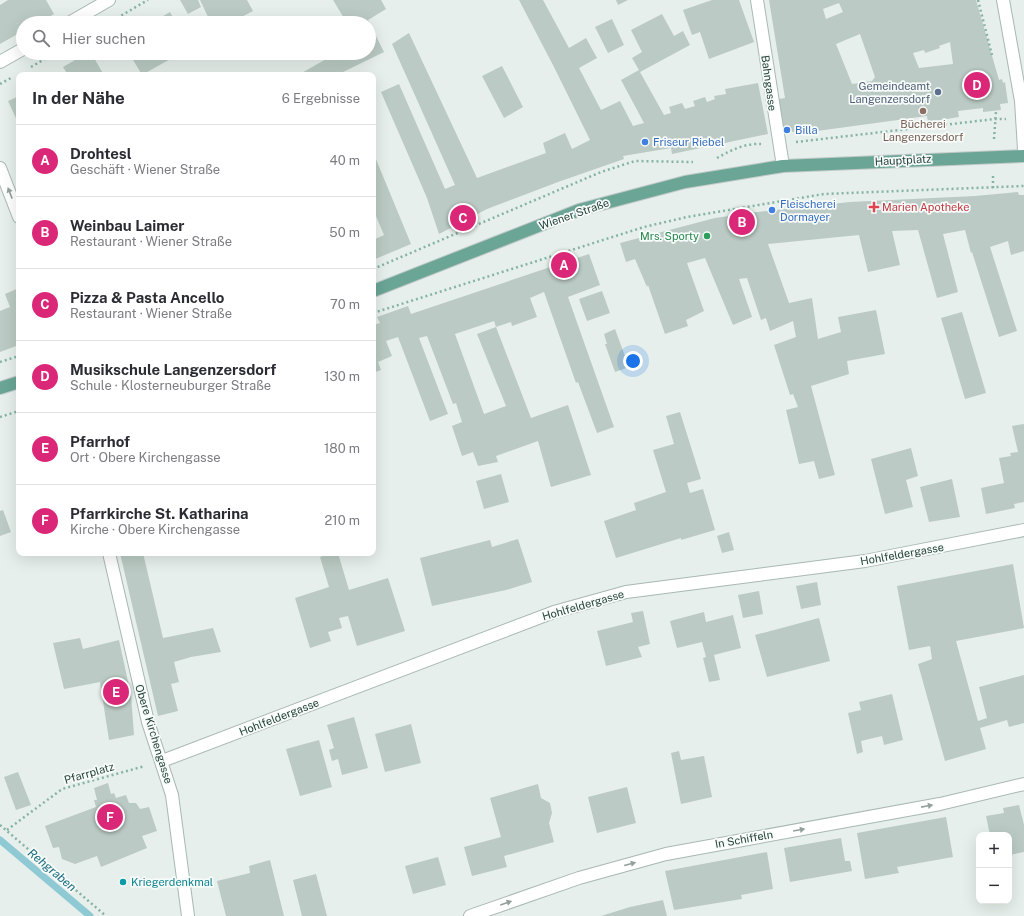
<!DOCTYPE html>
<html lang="de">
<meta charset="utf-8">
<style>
:root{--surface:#fff;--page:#f2f2f3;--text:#2b2b33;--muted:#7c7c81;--line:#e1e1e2;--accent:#db2777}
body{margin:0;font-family:"Public Sans",sans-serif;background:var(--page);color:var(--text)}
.controls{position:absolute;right:12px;bottom:12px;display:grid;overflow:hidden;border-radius:8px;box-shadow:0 4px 16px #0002}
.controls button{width:36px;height:36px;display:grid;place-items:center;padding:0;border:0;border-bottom:1px solid var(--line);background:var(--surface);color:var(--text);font:20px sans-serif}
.you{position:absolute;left:633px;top:361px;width:14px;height:14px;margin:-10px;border:3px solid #fff;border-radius:50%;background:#1a73e8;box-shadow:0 0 0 6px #1a73e833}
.badge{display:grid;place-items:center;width:26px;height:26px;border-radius:50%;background:var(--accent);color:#fff;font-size:13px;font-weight:700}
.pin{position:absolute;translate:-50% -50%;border:2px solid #fff;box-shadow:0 1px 4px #0006}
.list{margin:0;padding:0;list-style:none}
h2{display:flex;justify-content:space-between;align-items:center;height:52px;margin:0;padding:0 16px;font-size:17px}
h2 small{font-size:13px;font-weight:400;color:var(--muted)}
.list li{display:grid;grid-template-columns:26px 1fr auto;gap:12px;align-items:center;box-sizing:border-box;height:72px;padding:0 16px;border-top:1px solid var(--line)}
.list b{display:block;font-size:15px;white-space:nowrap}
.list p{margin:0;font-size:13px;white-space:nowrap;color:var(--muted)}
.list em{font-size:13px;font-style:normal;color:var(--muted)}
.icon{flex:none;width:22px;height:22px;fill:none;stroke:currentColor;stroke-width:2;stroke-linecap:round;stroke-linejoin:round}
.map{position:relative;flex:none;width:1024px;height:916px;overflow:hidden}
.search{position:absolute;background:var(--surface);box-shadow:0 4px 16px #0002;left:16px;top:16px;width:360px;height:44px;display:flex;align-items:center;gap:10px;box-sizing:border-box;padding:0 14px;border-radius:22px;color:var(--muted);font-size:15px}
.panel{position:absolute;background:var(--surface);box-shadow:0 4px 16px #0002;left:16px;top:72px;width:360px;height:484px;border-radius:8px}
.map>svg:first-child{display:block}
</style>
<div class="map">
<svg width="1024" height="916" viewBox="0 0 1024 916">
<rect width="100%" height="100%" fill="#e6efeb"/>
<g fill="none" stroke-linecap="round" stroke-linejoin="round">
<!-- stream -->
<path stroke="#8ec9d4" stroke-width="7" d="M0,840L90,916"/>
</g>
<!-- building -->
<g fill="#bbcac4" fill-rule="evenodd">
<path d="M8,0H46L54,14L38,23H23V31L0,44V5Z"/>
<path d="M180,0H198L201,7L188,14Z"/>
<path d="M200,0H247L253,11L230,23H220L217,17L210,21Z"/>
<path d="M333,0H381L386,9L368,20L384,52L337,75H298L328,58L325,53H369V23H347Z"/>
<path d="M519,0H543L569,48L586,38L597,58L579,68L601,110L620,101L633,126L644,123L621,80L639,70L632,58L642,52L631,30L662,14L674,36L683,31L690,45L640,72L664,115L671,113L669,107L682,103L685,109L695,106L693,101L705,97L707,102L715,99L714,96L726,94L725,89L758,83L768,134L672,154L671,148L623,156L624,159L558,182L487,209L439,234L427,198L381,92L399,84L445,189L455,185L392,44L409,33L477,178L546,153L543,143L565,133L572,149L590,140L554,67Z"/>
<path d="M616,0H628L618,5Z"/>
<path d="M712,0H739L754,42L709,59L700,32L692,35L683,10Z"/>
<path d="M769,0H976L999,80L1002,79L1003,83L1005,82L1008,103L1000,104L1001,110L983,112V108L958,111L959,117L928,122L927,116L817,131L793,132L783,126L782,121L779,99L785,98ZM839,3L843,12L826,19L823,9ZM860,34L875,77L872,81L852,84L836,44ZM950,42L953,64L919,68L913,53L924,50L925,53L940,48L939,46Z"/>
<path d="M170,12L176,23H151Z"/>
<path d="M612,19L624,45L608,53L595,27Z"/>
<path d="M87,53H91L104,75H68L63,67Z"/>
<path d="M129,53H181L142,75Z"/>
<path d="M502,66L523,107L504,118L482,76Z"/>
<path d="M19,96V125L8,101Z"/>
<path d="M373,152L411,244L373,260V240L384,235L373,209Z"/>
<path d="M1018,192L1019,195H1024V251L1011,255L1008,241L990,247L1017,331L999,337L972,252L971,253L965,230L943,234L958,292L937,298L918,230L892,231L900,265L868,272L859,235L768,244L789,303L812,298L818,339L841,332L838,317L876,310L885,354L847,361L849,374L811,386L835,475L819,479L814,461L799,464L786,410L798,407L793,394L790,395L774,345L796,337L793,321L770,331L766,318L761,320L747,278L739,279L752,317L733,325L705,258L687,263L704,311L686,320L688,326L665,334L648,285L647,287L635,259L626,262L620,243L715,218L757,212L850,202L975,196Z"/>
<path d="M589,254L600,285L568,297L614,427L597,433L578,382L576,383L544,292L530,298L537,317L512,326L511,322L496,327L494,321L455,334L484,414L506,406L477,334L496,327L531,418L568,405L591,475L551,487L538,441L496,456L498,462L478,466L473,452L462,456L452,426L462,422L456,403L453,404L427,336L419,338L448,414L430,421L398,337L386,341L392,356L378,362L381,370L373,373V325L380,323L377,317L408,306L411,314Z"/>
<path d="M19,288V345L0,352V311L10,307L5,294Z"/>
<path d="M602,291L610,313L587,321L579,299Z"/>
<path d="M962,312L986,393L965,399L941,318Z"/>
<path d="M615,329L629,367L615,372L605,344H607L604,334Z"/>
<path d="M680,412L701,479L687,483L690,493L703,489L715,530L681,540V538L616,558L604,521L636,510L634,503L666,492L653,450L674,444L666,416Z"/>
<path d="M1024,424V502L1014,504L1015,508L986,514L981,488L1004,483L999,458L1011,456L1010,453L1018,452L1012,426Z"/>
<path d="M911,448L918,476L906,480L913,507L885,514L871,459Z"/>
<path d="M501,474L509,502L484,509L476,481Z"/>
<path d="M952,479L960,517L929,522L920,487Z"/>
<path d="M3,510L11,532L0,536V511Z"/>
<path d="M729,532L734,550L722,553L717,536Z"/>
<path d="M518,539L532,582L506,590L432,606L420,558L490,540L492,547Z"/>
<path d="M120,553H143L163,638L213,628L221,652L191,657L174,662L179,682L171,684L178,711L158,716Z"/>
<path d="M332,553H338L349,590L388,578L405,631L357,646L348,616L339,618L342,628L328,632L331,641L310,648L295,598L329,587L320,557Z"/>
<path d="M1013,564L1024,628L956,641L978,721L987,718L979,687L1024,675V723L1009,727L1007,720L980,728L986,749L945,761L918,664L932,659L930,646L909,650L897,586Z"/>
<path d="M817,582L821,605L801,609L796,586Z"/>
<path d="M759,591L763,614L743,618L738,595Z"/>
<path d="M643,611L650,644L638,647L642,657L606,666L597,631L633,622L631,613Z"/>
<path d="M704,612L706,622L733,615L741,648L714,655L720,680L709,682L703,658L706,657L702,642L677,648L670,621Z"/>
<path d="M819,618L830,661L767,677L755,635Z"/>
<path d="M80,638L83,649L119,640L131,695L134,735L109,740L100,682L64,689L53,643Z"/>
<path d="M892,694L903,740L884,745L882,736L861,741L863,752L857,754L848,713L861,710L859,702Z"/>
<path d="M354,717L368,768L342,775L338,759L332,761L329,750L334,748L327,725Z"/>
<path d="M411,724L421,763L385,772L375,734Z"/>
<path d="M319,740L332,787L300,796L286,749Z"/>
<path d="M679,751L681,760L704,756L712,797L681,804L671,753Z"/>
<path d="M18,772L31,805L16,810L4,777Z"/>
<path d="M108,783L111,794L114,793L116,798L126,795L129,803H136L140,809L149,807L157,831L142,836L147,848L101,867L97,856L75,864L62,859L59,847L53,848L45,826L96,807L94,800H97L94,788Z"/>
<path d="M538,784L541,798L550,803L552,813L549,823L554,842L504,856L507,867L472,876L464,847L501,837L490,798Z"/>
<path d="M627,787L636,823L597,833L588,797Z"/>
<path d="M1019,805L1024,825V852L1009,855V835H990L986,816L1004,813L1003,808Z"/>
<path d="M946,817L953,857L897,867L899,873L865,879L857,833Z"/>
<path d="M841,838L845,861H850L852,871L790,882L784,848Z"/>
<path d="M767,852L773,889L741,895L742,899L674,910L665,871Z"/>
<path d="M438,857L446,885L413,894L405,866Z"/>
<path d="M270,860L284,916H226L217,881L250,873L249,866Z"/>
<path d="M316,874L327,916H302L293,880Z"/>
<path d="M663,900L667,916H601L630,907Z"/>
</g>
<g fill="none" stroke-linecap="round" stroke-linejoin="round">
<defs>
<g id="street">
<path d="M757,0L783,166"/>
<path d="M1003,0L1021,101L1024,149"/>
<path d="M69,23L109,0"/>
<path d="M0,62L23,49"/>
<path d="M0,168L19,217"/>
<path d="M109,553L148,722L172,795L188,916"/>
<path d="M162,761L554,612L626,592L865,561L1024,530"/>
<path d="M470,916L579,878L666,854L940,804L1024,784"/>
</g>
<g id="primary">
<path d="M373,291L579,210L685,182L783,166L1024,156"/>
<path d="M0,388L19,382"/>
</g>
</defs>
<!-- street casing -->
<use href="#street" stroke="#a8b8b2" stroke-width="14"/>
<!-- primary casing -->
<use href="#primary" stroke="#c2cac8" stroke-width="14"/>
<!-- path -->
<g stroke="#86b3a5" stroke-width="2.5" stroke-dasharray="2 3" stroke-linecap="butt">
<path d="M978,0L992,55"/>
<path d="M117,18L148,0"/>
<path d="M41,23L53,16"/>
<path d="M31,67L55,53"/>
<path d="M0,84L11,78"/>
<path d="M994,139L996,111"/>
<path d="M796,142L995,119H1006"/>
<path d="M717,158C731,150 746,143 761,144"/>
<path d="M993,188V174"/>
<path d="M373,269L601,172L635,161L693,162"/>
<path d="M373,313L644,227L687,217L824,194L1024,186"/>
<path d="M0,362L19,356"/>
<path d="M0,417L19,411"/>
<path d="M0,825L106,916"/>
<path d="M7,830L62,789L145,766"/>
</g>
<!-- street -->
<use href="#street" stroke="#fff" stroke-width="12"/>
<!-- primary -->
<use href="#primary" stroke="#6aa596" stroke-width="12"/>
</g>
<!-- one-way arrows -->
<defs><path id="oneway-solid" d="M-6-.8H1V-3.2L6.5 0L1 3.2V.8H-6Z"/></defs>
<g fill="#92a09c">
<use href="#oneway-solid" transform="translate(10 193) rotate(-111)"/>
<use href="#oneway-solid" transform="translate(927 806) rotate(-11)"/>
<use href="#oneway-solid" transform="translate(799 830) rotate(-10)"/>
<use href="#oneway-solid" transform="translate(630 864) rotate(-15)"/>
<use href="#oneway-solid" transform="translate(506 903) rotate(-19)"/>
</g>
<!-- markers -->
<circle fill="#5c6f8a" stroke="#f7fbf9" stroke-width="1.5" cx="938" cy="92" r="4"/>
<circle fill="#8d6e63" stroke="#f7fbf9" stroke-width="1.5" cx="923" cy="111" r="4"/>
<g fill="#3f7fe0" stroke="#f7fbf9" stroke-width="1.5">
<circle cx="787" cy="130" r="4"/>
<circle cx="645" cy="142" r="4"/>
<circle cx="772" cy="210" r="4"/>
</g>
<path fill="#e0444e" stroke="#f7fbf9" stroke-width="1.5" d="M872 201h4v4h4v4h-4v4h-4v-4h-4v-4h4z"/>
<circle fill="#2e9e5b" stroke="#f7fbf9" stroke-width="1.5" cx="707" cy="236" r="4"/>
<circle fill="#0f9aa8" stroke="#f7fbf9" stroke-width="1.5" cx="123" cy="882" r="4"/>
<g text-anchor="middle" stroke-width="3.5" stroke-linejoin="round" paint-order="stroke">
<!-- street labels -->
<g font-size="11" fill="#24423a" stroke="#f7fbf9">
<text transform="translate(769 83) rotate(82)" y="4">Bahngasse</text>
<text transform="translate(903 160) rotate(-3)" y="4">Hauptplatz</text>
<text transform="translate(574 214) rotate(-19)" y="4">Wiener Straße</text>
<text transform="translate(902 554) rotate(-10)" y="4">Hohlfeldergasse</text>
<text transform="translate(583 605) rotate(-16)" y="4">Hohlfeldergasse</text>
<text transform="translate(279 717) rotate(-21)" y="4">Hohlfeldergasse</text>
<text transform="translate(154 734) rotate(73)" y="4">Obere Kirchengasse</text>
<text transform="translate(89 773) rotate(-16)" y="4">Pfarrplatz</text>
<text transform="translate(744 839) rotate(-10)" y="4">In Schiffeln</text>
</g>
<!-- service labels -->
<g font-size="11" fill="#4e5e75" stroke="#f7fbf9" text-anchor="end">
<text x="930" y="90">Gemeindeamt<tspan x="930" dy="13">Langenzersdorf</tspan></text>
</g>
<!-- education labels -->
<g font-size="11" fill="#785e54" stroke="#f7fbf9">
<text x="923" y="128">Bücherei<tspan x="923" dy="13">Langenzersdorf</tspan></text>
</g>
<!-- shop labels -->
<g font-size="11" fill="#366cbe" stroke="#f7fbf9" text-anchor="start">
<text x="795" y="134">Billa</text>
<text x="653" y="146">Friseur Riebel</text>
<text x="780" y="208">Fleischerei<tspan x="780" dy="13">Dormayer</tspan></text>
</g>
<!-- health labels -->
<g font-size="11" fill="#be3a42" stroke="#f7fbf9" text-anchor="start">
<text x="882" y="211">Marien Apotheke</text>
</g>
<!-- leisure labels -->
<g font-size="11" fill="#27864d" stroke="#f7fbf9" text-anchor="end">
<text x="699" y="240">Mrs. Sporty</text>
</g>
<!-- culture labels -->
<g font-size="11" fill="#0d838f" stroke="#f7fbf9" text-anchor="start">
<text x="131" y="886">Kriegerdenkmal</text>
</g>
<!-- water labels -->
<g font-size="12" font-style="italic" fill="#1c6f80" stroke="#f7fbf9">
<text transform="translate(52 870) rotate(40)" y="4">Rehgraben</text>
</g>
</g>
</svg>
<div class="controls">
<button>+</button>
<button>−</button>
</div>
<div class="you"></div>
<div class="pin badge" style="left:564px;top:265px">A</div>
<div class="pin badge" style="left:742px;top:222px">B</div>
<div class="pin badge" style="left:463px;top:218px">C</div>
<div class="pin badge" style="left:977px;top:85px">D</div>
<div class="pin badge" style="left:116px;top:692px">E</div>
<div class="pin badge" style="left:110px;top:817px">F</div>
<div class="search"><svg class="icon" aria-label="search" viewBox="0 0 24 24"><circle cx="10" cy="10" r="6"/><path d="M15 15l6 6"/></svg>Hier suchen</div>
<section class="panel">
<h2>In der Nähe<small>6 Ergebnisse</small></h2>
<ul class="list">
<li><span class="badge">A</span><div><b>Drohtesl</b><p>Geschäft · Wiener Straße</p></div><em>40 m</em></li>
<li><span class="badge">B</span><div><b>Weinbau Laimer</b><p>Restaurant · Wiener Straße</p></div><em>50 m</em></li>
<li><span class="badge">C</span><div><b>Pizza &amp; Pasta Ancello</b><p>Restaurant · Wiener Straße</p></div><em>70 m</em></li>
<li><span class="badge">D</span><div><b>Musikschule Langenzersdorf</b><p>Schule · Klosterneuburger Straße</p></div><em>130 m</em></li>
<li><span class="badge">E</span><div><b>Pfarrhof</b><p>Ort · Obere Kirchengasse</p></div><em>180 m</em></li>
<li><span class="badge">F</span><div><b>Pfarrkirche St. Katharina</b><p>Kirche · Obere Kirchengasse</p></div><em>210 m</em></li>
</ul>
</section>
</div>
